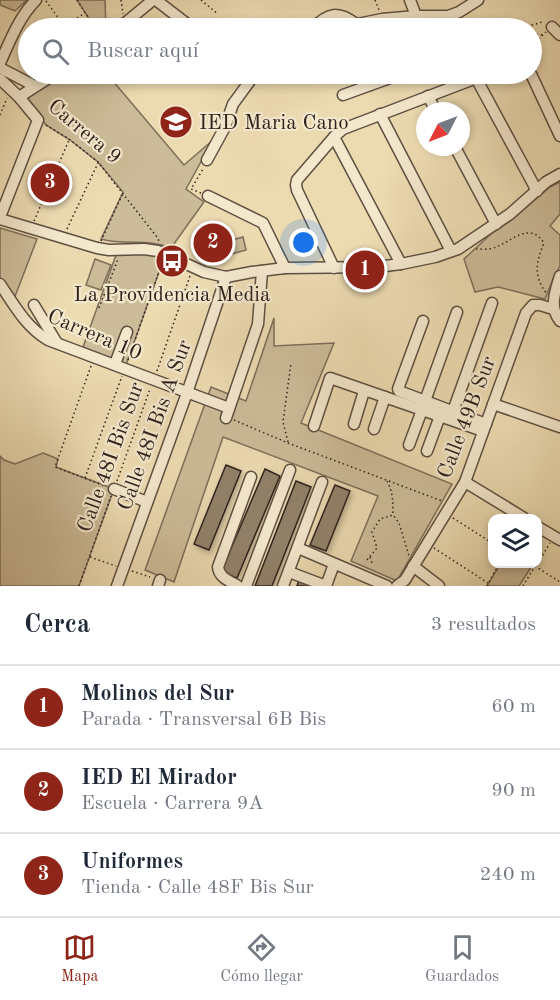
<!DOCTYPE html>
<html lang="es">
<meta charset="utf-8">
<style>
:root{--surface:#fff;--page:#f6f6f7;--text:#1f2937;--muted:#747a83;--line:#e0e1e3;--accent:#8f2418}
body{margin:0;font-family:"Old Standard TT",serif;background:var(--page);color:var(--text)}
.controls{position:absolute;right:18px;bottom:18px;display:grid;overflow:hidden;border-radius:12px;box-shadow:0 3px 9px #0003}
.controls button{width:54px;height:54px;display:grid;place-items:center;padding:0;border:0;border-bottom:2px solid var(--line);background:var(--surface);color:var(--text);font:30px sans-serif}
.compass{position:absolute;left:416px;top:102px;width:54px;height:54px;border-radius:50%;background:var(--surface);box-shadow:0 3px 9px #0003;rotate:228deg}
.you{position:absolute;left:304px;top:243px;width:21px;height:21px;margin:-15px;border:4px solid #fff;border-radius:50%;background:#1a73e8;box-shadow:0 0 0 9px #1a73e833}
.badge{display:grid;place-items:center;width:39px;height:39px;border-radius:50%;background:var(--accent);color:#fff;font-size:20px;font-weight:700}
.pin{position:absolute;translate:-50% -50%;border:3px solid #fff;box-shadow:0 2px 6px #0006}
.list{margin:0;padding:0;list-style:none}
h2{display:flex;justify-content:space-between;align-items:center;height:78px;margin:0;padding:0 24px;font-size:26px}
h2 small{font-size:20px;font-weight:400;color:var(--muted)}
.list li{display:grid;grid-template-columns:39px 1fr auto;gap:18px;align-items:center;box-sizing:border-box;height:84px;padding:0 24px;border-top:2px solid var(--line)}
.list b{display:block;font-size:22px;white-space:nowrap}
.list p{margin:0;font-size:20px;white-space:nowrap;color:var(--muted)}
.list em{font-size:20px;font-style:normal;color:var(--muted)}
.icon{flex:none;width:33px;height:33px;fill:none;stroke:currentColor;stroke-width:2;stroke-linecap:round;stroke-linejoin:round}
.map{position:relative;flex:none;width:560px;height:586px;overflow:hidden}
.search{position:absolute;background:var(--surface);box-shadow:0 3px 9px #0003;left:18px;right:18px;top:18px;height:66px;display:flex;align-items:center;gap:15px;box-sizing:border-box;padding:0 21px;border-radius:33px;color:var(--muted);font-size:22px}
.sheet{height:330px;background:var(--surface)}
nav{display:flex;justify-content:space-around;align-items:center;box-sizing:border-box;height:84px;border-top:2px solid var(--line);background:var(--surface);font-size:16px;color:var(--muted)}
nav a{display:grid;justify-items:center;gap:3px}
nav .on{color:var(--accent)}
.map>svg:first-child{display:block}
</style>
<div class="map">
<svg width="560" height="586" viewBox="0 0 560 586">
<defs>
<filter id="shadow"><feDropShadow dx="2" dy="3" stdDeviation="3" flood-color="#0004"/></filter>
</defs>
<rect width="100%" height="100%" fill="#ecdab1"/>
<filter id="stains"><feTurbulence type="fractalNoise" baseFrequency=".00333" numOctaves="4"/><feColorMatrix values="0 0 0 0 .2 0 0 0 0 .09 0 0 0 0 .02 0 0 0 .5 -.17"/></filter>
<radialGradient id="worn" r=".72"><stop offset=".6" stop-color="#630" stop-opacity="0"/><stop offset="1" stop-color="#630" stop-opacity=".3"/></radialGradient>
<!-- green -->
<g fill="#ccbb98" stroke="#7d6e5a" stroke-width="1.5">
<path d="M0,0H27L15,11L0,5Z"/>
<path d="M77,0H105L106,28H95Z"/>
<path d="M63,74H107L184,165L213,140L186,189L204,202L171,248C148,238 125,246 101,239L123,192L98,162L70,140L46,125L27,97Z"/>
<path d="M560,182V214L550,226L560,235V266L554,277L545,299L498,287L475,292L464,259L491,234L513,219L550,187Z"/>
<path d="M0,228L37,239L14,299L0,280Z"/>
<path d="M243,237L246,250L228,255L225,242Z"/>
<path d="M143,253L164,258L126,365L83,347L116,255Z"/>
<path d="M95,259L111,265L101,290L86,285Z"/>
<path d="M274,318V346L334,343L301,423L452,484L397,581L351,561L378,496L223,437L174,582L145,570L211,387L246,401Z"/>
<path d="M43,453L58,459L56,467L114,489L79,586H0V456L4,460L15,464Z"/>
<path d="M500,564H533L519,586H487Z"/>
</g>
<!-- building -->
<g fill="#918169" stroke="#2e211c" stroke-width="1.5" filter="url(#shadow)">
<path d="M226,465L241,471L209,550L194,544Z"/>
<path d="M265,469L280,476L237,578L221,572Z"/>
<path d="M296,481L311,487L272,586H255Z"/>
<path d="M335,485L350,491L326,551L310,545Z"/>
<path d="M299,580L313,586H297Z"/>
</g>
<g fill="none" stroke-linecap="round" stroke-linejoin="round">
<defs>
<g id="minor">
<path d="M156,0L191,27"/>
<path d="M410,0L416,16"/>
<path d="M552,27L560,35"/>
<path d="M119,28L153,0"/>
<path d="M313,28C328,13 338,10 356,24"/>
<path d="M338,28L382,19L416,16H448L459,12L478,0"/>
<path d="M0,63C10,41 19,17 36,0"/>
<path d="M0,68L35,86"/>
<path d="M365,74L370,85"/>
<path d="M531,74L560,136"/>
<path d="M476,78L537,191"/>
<path d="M0,79L19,97L38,120L0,217"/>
<path d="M343,95L401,74"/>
<path d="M428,96L436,111"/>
<path d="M19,97L55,74"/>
<path d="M380,114L451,251"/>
<path d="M334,137L401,264"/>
<path d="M455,147L496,224"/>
<path d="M207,160L225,127L233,104L255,74"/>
<path d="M208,196L263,223L285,268"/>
<path d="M0,219L97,248L109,250L144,249L158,251L204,272L226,277L252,272L285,268L377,267L401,264L435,257L458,249L510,214L546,182L560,174"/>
<path d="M334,268L297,190L296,185L297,180L334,137L343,129L487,74"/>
<path d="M560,276C555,292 549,307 560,321"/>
<path d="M0,284C14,305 26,327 48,340L229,408"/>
<path d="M34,305L57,343"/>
<path d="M423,321L398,389L399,391L486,424"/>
<path d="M115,364L127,332"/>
<path d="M425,401L457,312"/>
<path d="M493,404L560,427"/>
<path d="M453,411L492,303"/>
<path d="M226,418L258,324L262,271"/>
<path d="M354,424L364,391"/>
<path d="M314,426L330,378L483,431"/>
<path d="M374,429L385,397"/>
<path d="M409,445L422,410"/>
<path d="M427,451L440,416"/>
<path d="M465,482L524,518"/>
<path d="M114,489L147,502"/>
<path d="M538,527L560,540"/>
<path d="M298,548L387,586"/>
<path d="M413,566L439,586"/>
<path d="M289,572L326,586"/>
<path d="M117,586L187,393L226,277"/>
<path d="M158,586L160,580"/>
<path d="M238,586C230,581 219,578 218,567L251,477"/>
<path d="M246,586L290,470"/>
<path d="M283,586L322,482"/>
<path d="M326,586L334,564"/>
<path d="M397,586L405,580L465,482L526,313L533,305H540L553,309"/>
</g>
</defs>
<!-- minor casing -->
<use href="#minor" stroke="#5e4f41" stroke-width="13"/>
<!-- path -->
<g stroke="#2e211c" stroke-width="1.5" stroke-dasharray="1.5 3" stroke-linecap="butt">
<path d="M77,0L95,28"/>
<path d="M121,0L123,14"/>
<path d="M201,0L218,14"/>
<path d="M375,0L379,10"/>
<path d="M46,1L65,27"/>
<path d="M145,20L152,28"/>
<path d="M62,28L85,13"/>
<path d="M523,28L542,22L544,23"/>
<path d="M532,33L542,35"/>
<path d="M532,45L546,32"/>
<path d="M0,115L7,98"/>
<path d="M46,125L69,139L98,162L157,237L160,243"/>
<path d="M201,193L191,189L203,169"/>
<path d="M34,221L69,140"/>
<path d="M67,229L98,163"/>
<path d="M101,241L123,193"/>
<path d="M476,249C482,249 490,250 496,247C512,241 530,221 544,243C536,262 533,276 547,294"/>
<path d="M99,308L118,259"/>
<path d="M128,360L162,263"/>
<path d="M91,366L55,467L105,486"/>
<path d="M157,371L190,276"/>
<path d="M234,420L288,443L442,501"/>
<path d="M288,442L283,422L291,363"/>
<path d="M85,478L122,376"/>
<path d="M117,481L150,389"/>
<path d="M387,481C393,492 393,502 393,514"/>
<path d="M453,518L492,543"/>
<path d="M434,548L488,583"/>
<path d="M90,557L116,566"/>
<path d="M370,557L372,563"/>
<path d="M367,560L377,548L372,532L380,519L393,515L399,523L409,556"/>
<path d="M538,563L550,543"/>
<path d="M535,566L560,582"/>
<path d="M132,571L150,577"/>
<path d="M79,586L111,496"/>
<path d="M487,586L499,564"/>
<path d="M523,586L535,566"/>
</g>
<!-- minor -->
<use href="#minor" stroke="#f3e7cc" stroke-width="10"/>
</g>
<!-- icons -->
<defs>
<symbol id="school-disc" viewBox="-11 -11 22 22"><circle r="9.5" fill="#8f2418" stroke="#f3e7cc"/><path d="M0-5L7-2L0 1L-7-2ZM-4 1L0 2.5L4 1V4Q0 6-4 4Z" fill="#fff"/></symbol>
<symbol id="bus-disc" viewBox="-11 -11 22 22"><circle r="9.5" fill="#8f2418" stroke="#f3e7cc"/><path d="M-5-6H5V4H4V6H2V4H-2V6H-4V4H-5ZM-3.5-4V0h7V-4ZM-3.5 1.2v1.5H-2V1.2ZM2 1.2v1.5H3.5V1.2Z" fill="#fff"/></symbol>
</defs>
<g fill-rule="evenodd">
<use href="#school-disc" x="157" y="103" width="38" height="38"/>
<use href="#bus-disc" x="153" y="242" width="38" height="38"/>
</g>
<g text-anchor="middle" stroke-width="4.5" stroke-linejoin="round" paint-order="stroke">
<!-- poi labels -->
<g font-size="21" fill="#2e211c" stroke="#f3e7cc" text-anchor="start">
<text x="199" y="129">IED Maria Cano</text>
<text x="172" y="301" text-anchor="middle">La Providencia Media</text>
</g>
<!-- street labels -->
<g font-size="21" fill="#2e211c" stroke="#f3e7cc">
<text transform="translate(85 131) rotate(40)" y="7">Carrera 9</text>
<text transform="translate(95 334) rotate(23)" y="7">Carrera 10</text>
<text transform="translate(466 417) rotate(-69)" y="7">Calle 49B Sur</text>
<text transform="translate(154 425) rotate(-70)" y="7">Calle 48I Bis A Sur</text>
<text transform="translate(110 457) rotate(-70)" y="7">Calle 48I Bis Sur</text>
</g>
</g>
<rect width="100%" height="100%" filter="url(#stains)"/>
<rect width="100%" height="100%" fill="url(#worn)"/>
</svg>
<div class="controls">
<button><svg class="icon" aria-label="layers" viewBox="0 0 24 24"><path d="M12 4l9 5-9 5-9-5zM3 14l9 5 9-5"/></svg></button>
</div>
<svg class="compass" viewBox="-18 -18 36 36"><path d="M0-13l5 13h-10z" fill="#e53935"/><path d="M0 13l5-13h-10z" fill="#747a83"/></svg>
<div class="you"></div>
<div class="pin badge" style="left:365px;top:270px">1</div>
<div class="pin badge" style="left:213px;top:243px">2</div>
<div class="pin badge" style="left:50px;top:183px">3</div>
<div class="search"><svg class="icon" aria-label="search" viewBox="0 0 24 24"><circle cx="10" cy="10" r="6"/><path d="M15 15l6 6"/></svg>Buscar aquí</div>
</div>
<section class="sheet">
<h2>Cerca<small>3 resultados</small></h2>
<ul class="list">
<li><span class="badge">1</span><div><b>Molinos del Sur</b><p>Parada · Transversal 6B Bis</p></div><em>60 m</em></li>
<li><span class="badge">2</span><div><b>IED El Mirador</b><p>Escuela · Carrera 9A</p></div><em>90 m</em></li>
<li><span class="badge">3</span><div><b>Uniformes</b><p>Tienda · Calle 48F Bis Sur</p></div><em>240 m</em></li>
</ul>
</section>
<nav>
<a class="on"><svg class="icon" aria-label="map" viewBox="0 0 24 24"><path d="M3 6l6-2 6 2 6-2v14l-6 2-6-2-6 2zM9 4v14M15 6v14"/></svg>Mapa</a>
<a><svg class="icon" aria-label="directions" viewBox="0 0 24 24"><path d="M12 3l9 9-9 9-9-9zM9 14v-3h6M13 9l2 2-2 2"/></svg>Cómo llegar</a>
<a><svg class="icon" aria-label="saved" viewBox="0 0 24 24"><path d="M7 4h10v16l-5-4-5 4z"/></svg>Guardados</a>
</nav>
